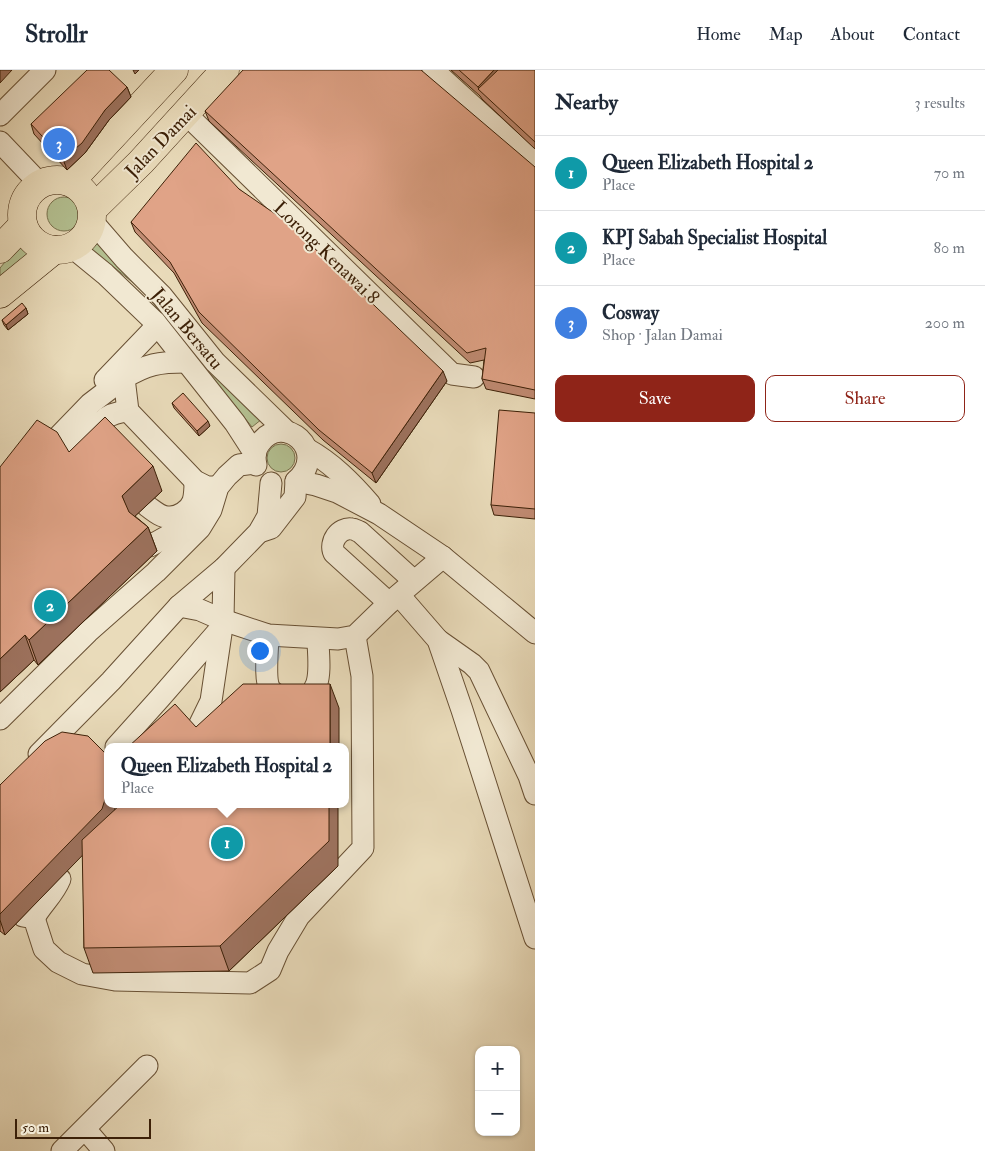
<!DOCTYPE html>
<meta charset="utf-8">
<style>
:root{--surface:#fff;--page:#f6f6f7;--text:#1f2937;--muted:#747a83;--line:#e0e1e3;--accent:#8f2418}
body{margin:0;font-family:"IM FELL Double Pica",serif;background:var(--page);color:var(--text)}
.controls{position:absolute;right:15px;bottom:15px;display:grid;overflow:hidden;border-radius:10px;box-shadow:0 1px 4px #0004}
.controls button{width:45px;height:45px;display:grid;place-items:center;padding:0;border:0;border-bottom:1px solid var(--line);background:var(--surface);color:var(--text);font:25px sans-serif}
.scale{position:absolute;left:15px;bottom:12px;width:136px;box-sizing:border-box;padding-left:5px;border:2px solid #3d2108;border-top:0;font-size:14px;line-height:18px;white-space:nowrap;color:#3d2108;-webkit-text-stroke:4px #f1e8d2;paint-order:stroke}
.you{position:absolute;left:259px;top:580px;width:18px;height:18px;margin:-12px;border:4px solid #fff;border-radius:50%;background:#1a73e8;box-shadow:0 0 0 8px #1a73e833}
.badge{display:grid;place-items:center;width:32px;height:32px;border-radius:50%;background:var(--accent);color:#fff;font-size:16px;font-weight:700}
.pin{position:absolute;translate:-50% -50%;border:2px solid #fff;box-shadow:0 1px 5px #0006}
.popup{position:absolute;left:104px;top:673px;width:245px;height:65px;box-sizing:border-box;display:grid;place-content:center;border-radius:10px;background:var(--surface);filter:drop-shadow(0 1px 4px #0005);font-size:16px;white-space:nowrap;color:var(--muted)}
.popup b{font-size:19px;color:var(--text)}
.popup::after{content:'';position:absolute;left:50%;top:100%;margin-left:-10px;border:10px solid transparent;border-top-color:var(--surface)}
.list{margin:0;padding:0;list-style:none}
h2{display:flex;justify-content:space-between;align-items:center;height:65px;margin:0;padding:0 20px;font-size:21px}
h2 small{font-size:16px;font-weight:400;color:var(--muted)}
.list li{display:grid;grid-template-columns:32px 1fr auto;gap:15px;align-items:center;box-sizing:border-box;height:75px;padding:0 20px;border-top:1px solid var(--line)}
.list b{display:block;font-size:19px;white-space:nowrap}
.list p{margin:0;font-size:16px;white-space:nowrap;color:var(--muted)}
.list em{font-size:16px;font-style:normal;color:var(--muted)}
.actions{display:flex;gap:10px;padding:15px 20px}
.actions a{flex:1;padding:11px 0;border:1px solid var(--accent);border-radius:10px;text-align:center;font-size:18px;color:var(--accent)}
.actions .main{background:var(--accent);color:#fff}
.map{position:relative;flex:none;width:535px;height:1081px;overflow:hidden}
header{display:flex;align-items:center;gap:30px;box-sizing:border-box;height:70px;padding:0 25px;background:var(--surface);border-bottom:1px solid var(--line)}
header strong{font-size:24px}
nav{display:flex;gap:28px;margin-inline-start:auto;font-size:18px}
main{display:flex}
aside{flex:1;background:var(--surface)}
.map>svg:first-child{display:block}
</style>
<header>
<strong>Strollr</strong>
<nav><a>Home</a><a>Map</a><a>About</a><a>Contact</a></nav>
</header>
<main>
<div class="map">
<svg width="535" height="1081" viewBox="0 0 535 1081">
<rect width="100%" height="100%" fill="#e9dbba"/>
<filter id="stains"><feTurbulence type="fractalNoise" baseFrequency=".004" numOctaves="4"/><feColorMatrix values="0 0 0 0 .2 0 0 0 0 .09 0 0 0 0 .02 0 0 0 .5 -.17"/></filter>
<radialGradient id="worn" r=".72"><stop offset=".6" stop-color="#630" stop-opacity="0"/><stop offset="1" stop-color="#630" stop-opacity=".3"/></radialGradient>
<!-- green -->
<g fill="#b4c192" stroke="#78714d">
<circle cx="64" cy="144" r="17"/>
<path d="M26,167L37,184L0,211V198Z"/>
<path d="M100,169L142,220L115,198L89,180Z"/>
<path d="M149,228L262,349L252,357Z"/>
<circle cx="281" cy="388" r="14"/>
</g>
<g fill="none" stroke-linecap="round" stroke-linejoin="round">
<defs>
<g id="minor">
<path d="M433,0L535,93"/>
<path d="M186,44L452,304L474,307"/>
<path d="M0,45L45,0"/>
<path d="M0,72L40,114"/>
<path d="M92,151L124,188L162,226L215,292L287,362"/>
<path d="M72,177L105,204L155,252L235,353L255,384"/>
<path d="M186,292C159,292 147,294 124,308L128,341L195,411L207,417H218"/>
<path d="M105,310L152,261L155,252"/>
<path d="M96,372C95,350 109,343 128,341"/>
<path d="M307,379C332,393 351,412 370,434"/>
<path d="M64,385L83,361L87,346"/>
<path d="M256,395C254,386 255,379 260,373C283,341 330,381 296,411L295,427L271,458L262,461"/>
<path d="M296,411L316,415L337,422L379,444L443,487L535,563"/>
<path d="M0,427L90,334L124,308"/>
<path d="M147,436C153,440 160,447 168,447C178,448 190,440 193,431C195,425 195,417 195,411"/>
<path d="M150,476L200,448"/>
<path d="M399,525L438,570L462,640L535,868"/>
<path d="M389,533L334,483C329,472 339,457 352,459C355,459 357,461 360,462L414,511"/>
<path d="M179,536L200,540L223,550L268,565L338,569L355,566L389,533L443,487"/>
<path d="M268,565C268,577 264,610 270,619C274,625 285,628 291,629C327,631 318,592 318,569"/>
<path d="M438,570L472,594L479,601L529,706L535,724"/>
<path d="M0,649L88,562L156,502L200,458L211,440L218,417L227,406L239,395L255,393"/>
<path d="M193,668L211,631L223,550L224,498"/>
<path d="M116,677L160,628L221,558"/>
<path d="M39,684L111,611L179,536L224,498L259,462L268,446L271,413"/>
<path d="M23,846L34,848L44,879L58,892L82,904L115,910L250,913L270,900L278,881L299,846L363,778L362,606L355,566"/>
<path d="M34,848C42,834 54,824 60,809"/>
<path d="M85,1059L104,1081"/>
<path d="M62,1081L147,996"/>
</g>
<g id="major">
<circle cx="57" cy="145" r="35"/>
<path d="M70,112L174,0"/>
<path d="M92,140L141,92L225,0"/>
<path d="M0,179L23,155"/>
<path d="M0,224L54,180"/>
</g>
</defs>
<!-- minor casing -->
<use href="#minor" stroke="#685034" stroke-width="23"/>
<!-- major casing -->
<use href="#major" stroke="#3d2108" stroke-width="29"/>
<!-- minor -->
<use href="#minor" stroke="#f1e8d2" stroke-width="21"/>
<!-- major -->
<use href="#major" stroke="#e9dbba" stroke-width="28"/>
</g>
<!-- wall -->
<g fill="#c18c74" stroke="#3d2108">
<path d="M451,0H535V79L482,29L480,26Z"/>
<path d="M127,17L131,27L109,50L85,83L67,100L34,64L31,54Z"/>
<path d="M205,41L535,97V329L486,319L482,309L484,290L470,293L209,51Z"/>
<path d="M239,119L447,311L376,413L323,370L202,253L174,203L135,162L131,152Z"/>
<path d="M26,238L28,244L8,260L4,255L2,250Z"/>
<path d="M172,333L210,356L199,366L174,338Z"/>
<path d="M535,343V449L494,445L491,435Z"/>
<path d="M69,382L162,421L135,446L148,457L157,481L38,595L34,590L0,622Z"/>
<path d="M108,688V734H115L114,741L338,796L229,901L93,903L84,878L83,784L5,865L0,861V715Z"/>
</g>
<!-- shaded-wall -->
<g fill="#9d725e" stroke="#3d2108">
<path d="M0,0H12L0,13Z"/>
<path d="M133,0H139L135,4Z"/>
<path d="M494,0H508L479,20L478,17Z"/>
<path d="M127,17L131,27L109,50L85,83L67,100L63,89L105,40Z"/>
<path d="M26,238L28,244L8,260L6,255Z"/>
<path d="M443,301L447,311L376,413L372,403Z"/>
<path d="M208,351L210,356L199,366L197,361Z"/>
<path d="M153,396L162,421L131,450L122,426Z"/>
<path d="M148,457L157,481L38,595L29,570Z"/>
<path d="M25,565L34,590L0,622V589Z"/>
<path d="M330,614L339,638V677H330Z"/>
<path d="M108,706V734H115V739L109,758L5,865L0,850V844Z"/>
<path d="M329,734H338V796L229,901L220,876Z"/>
</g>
<!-- building -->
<g fill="#e0a387" stroke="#3d2108">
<path d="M87,0H109L127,17L105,40L82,73L63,89L31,54Z"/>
<path d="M243,0H421L535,97V320L482,309L486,278L467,283L205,41Z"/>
<path d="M459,0H494L478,17Z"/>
<path d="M498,0H535V72L478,19Z"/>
<path d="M196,73L239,119L287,152L443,301L372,403L319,360L199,242L170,192L131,152Z"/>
<path d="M22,233L26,238L6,255L2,250Z"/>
<path d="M183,323L208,351L197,361L172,333Z"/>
<path d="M499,340L535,343V439L491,435Z"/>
<path d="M105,347L153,396L122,426L129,442L148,457L29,570L25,565L0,589V397L37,350L57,362L69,382Z"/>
<path d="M243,614H330V677H128L175,634L196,657Z"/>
<path d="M62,662L88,666L107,685V696L105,699L108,706V720L102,739L0,844V715L45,671Z"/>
<path d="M108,695V702L105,699Z"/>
<path d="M121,734H329V771L220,876L84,878L82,770Z"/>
</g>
<g text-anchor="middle" stroke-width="4" stroke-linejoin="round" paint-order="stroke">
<!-- street labels -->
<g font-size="19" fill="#3d2108" stroke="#f1e8d2">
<text transform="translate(160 71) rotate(-46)" y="7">Jalan Damai</text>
<text transform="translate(327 182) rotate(44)" y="7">Lorong Kenawai 8</text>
<text transform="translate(188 258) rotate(50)" y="7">Jalan Bersatu</text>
</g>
</g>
<rect width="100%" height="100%" filter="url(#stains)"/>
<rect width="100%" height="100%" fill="url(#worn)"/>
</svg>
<div class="controls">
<button>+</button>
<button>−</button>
</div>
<div class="scale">50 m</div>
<div class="you"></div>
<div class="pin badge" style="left:227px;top:773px;background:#0f9aa8">1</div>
<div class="popup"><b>Queen Elizabeth Hospital 2</b>Place</div>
<div class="pin badge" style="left:50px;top:536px;background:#0f9aa8">2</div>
<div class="pin badge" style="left:59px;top:74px;background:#3f7fe0">3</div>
</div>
<aside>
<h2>Nearby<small>3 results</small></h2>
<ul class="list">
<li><span class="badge" style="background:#0f9aa8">1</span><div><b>Queen Elizabeth Hospital 2</b><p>Place</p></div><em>70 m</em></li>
<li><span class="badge" style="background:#0f9aa8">2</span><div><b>KPJ Sabah Specialist Hospital</b><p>Place</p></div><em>80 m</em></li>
<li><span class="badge" style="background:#3f7fe0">3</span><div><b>Cosway</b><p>Shop · Jalan Damai</p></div><em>200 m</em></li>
</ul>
<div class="actions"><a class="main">Save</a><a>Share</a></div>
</aside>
</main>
